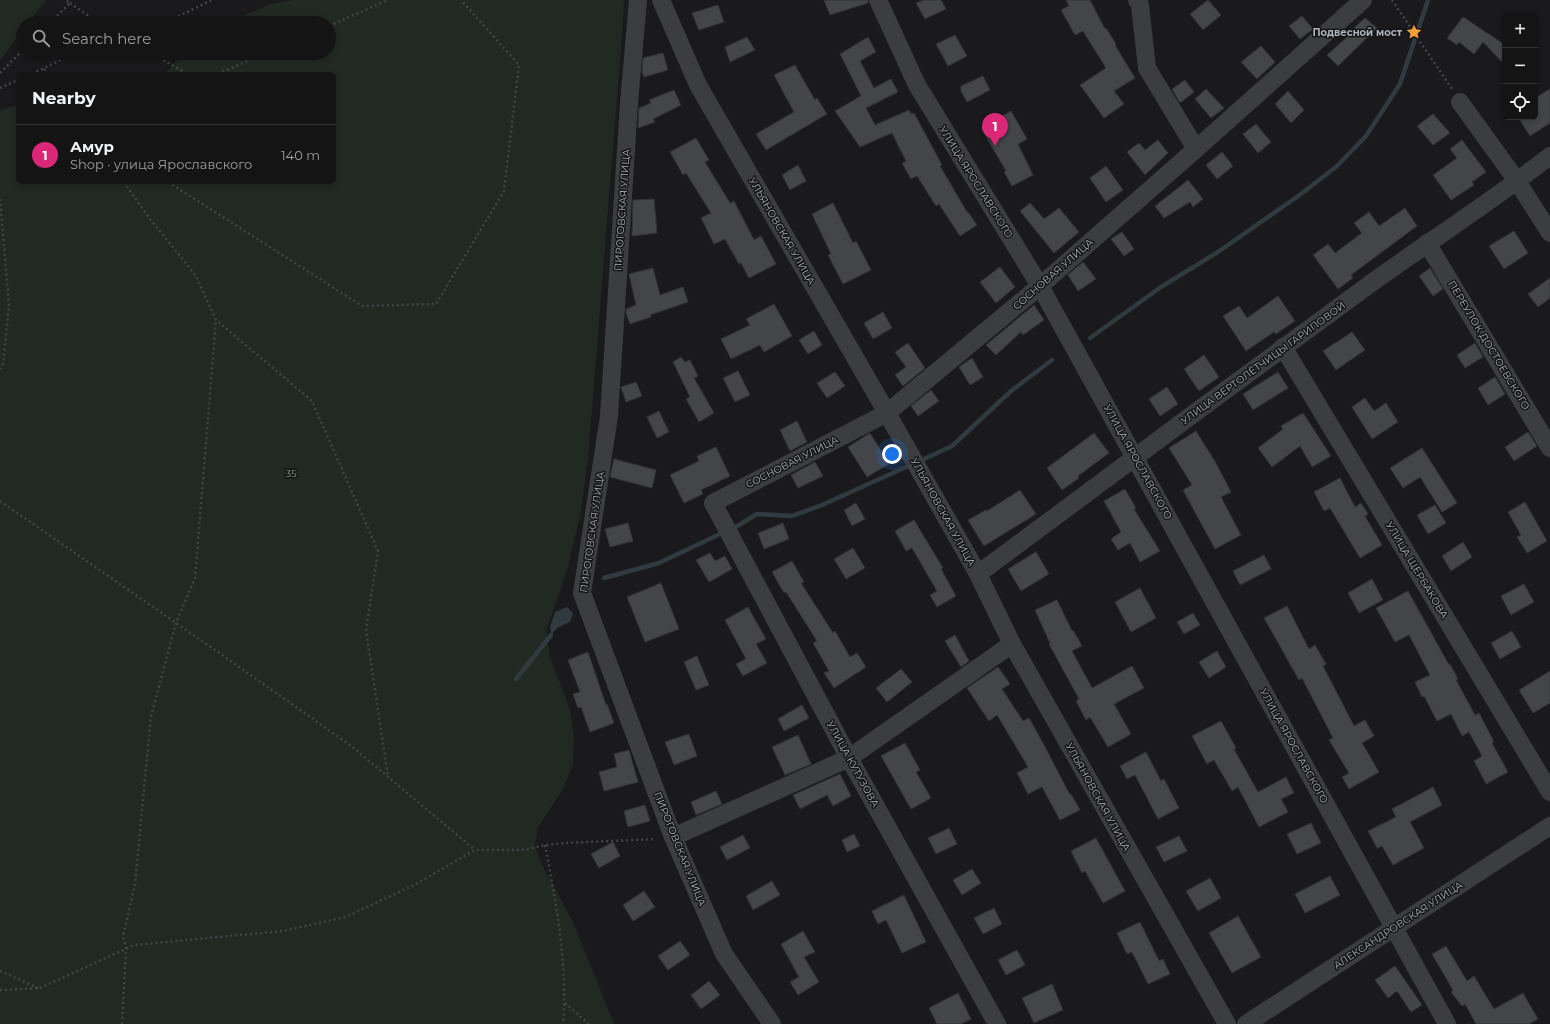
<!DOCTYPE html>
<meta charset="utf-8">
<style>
:root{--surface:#141415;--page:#1d1d1e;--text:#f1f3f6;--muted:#9d9ea0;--line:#333334;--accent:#db2777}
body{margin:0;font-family:Montserrat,sans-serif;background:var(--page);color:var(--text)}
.controls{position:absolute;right:12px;top:12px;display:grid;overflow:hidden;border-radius:6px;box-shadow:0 2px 6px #0003}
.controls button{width:36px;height:36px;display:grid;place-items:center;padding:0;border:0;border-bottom:1px solid var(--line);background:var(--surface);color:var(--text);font:20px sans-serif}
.you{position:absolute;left:892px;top:454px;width:14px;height:14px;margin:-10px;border:3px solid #fff;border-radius:50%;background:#1a73e8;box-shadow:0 0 0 6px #1a73e833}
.badge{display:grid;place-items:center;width:26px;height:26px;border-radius:50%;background:var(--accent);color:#fff;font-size:13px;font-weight:700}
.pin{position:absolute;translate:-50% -33px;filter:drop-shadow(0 1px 2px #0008)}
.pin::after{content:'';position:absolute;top:21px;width:14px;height:12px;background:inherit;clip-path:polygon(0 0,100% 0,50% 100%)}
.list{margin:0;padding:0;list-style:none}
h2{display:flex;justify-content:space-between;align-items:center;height:52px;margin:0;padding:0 16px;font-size:17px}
h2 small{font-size:13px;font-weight:400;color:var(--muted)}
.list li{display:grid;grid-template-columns:26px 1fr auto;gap:12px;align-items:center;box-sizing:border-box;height:60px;padding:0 16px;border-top:1px solid var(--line)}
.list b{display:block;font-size:15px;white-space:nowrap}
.list p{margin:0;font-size:13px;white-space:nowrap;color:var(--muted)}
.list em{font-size:13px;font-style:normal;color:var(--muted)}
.icon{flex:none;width:22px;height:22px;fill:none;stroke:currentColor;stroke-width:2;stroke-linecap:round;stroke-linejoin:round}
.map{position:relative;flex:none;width:1550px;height:1024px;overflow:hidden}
.search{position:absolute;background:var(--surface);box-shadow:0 2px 6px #0003;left:16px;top:16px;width:320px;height:44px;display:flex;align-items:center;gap:10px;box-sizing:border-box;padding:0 14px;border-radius:22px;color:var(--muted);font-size:15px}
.panel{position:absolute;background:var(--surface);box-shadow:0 2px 6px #0003;left:16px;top:72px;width:320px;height:112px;border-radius:6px}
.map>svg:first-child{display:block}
.green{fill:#212a22}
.water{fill:#2f3b41}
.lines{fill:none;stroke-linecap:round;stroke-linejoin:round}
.stream{stroke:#2f3b41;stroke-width:4.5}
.building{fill:#444549;stroke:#343438}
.path{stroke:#414448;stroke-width:2.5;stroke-dasharray:2 3;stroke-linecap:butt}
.minor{stroke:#3b3d41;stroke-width:18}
.labels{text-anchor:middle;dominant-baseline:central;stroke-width:3;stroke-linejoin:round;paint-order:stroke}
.poi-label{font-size:10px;font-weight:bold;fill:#acb3bc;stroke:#151517;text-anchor:end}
.street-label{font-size:10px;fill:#acb3bc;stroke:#151517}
.park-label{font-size:10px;fill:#86a684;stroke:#151517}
</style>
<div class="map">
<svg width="1550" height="1024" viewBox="0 0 1550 1024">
<rect width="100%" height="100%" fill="#1a1a1c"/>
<g class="green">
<polygon points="0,0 46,0 28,23 23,23 23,30 0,60"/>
<polygon points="293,0 624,0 623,22 588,458 581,511 567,570 546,631 550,657 570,709 574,738 573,764 563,789 538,827 535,845 541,863 572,920 614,1024 0,1024 0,111 18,104 18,182 334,182 334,74 164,74 185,53 329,53 329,23 227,23 271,4"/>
</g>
<polygon class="water" points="567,607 573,613 570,622 557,628 551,635 550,627 555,612"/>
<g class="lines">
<g class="stream">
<polyline points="1090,338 1161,287 1218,252 1301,194 1337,166 1366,136 1400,84 1428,0"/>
<polyline points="920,461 952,446 1011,391 1052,360"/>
<polyline points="734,528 757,514 792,516 822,505 906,467"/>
<polyline points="604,578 659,563 718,535"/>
<polyline points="516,679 551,635"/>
</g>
</g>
<g class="building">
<polygon points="824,0 868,0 868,3 830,15"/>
<polygon points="924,0 941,0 946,9 925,19 916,3"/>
<polygon points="1066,0 1090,0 1105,29 1106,28 1116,44 1115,45 1135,78 1114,91 1124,104 1104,118 1080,85 1106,68 1083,31 1075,35 1061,10 1069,6"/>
<polygon points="1208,0 1221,15 1203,30 1190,14"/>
<polygon points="718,5 724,22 699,30 692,13"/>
<polygon points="1302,16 1313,29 1300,39 1289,26"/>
<polygon points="1463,17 1505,45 1505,65 1483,42 1474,54 1459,42 1457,45 1447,38"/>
<polygon points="1365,18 1377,28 1338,66 1327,55 1356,29 1354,28"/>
<polygon points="955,35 967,56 948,66 936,44"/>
<polygon points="747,37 755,50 730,62 725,47"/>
<polygon points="868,37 876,52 860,61 874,88 891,79 898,92 866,108 875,125 909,110 911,114 914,113 942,165 940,166 967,212 968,212 977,225 960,236 939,204 936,206 917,176 911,179 902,163 906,161 892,133 860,147 835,111 861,96 840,54"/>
<polygon points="1261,46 1275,62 1257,79 1241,62"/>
<polygon points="663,53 668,70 644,77 642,71 643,58"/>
<polygon points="795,65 815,100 817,98 827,114 766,150 756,134 794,112 774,75"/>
<polygon points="983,76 990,90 967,102 961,91 961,86"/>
<polygon points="1185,80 1194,92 1180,103 1172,89"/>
<polygon points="1206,89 1224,108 1211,118 1195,99"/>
<polygon points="1550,89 1550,123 1530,136 1518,117 1535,117 1535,98"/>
<polygon points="674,90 681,105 653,119 655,122 638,128 639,108 651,103 649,100"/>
<polygon points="1288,91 1304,110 1291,123 1275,104"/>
<polygon points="1011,111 1027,139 1018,144 1033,175 1012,186 1004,172 1006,171 981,128"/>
<polygon points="1433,114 1450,133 1433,145 1417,126"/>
<polygon points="1256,124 1271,142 1258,153 1243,134"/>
<polygon points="696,138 709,160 705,162 730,203 734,201 754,240 761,236 776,264 749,278 741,263 739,264 725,239 714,244 701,218 711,213 686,173 683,175 670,152"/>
<polygon points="1158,140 1168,153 1145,175 1127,152 1139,143 1145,150"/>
<polygon points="1462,140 1486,172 1472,182 1474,185 1451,200 1433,175 1457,158 1450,149"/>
<polygon points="1222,152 1233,166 1217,179 1206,165"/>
<polygon points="798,165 806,181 790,190 782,175"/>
<polygon points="1106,166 1123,190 1106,202 1090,178"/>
<polygon points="1188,180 1203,199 1193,207 1190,202 1164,218 1155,206"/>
<polygon points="654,199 657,233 632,236 633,200"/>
<polygon points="833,203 853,243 856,241 871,270 843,284 828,255 831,254 812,214"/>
<polygon points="1030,203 1044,219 1059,208 1079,232 1054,253 1020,211"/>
<polygon points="1405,208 1417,226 1351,275 1353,278 1338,289 1313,255 1328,244 1335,253 1362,233 1354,223 1369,212 1379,226"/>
<polygon points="1514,231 1528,253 1504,269 1489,246"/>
<polygon points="1122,232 1134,249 1124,256 1111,239"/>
<polygon points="1083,262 1096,279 1078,291 1068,275"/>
<polygon points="1000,267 1015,287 996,303 980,282"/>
<polygon points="653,268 660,295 683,287 688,302 650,315 651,317 630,324 626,313 626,309 636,305 629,274"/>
<polygon points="1430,268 1443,289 1433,296 1419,276"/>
<polygon points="1550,278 1550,298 1538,307 1528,294"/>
<polygon points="1278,296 1295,321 1276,334 1274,332 1246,351 1223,316 1239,306 1247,318"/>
<polygon points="774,304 792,336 764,352 760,345 731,359 721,339 750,325 746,319"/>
<polygon points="1034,305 1044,320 1023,335 1021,332 996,355 986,345"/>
<polygon points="883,312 892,328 873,339 864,323"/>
<polygon points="814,331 822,345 808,354 799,340"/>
<polygon points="1352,332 1365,350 1336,370 1323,351"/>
<polygon points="908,343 925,368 903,386 895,375 906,367 895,352"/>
<polygon points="1475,343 1483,357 1465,368 1457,355"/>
<polygon points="1204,355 1219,377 1199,391 1184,369"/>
<polygon points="681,357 685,362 690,360 698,376 694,378 714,413 699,422 686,399 690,397 673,362"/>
<polygon points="972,358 983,377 970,385 959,367"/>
<polygon points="738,371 750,395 735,402 723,378"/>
<polygon points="835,372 845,386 827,398 817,383"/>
<polygon points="1278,372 1288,388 1253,410 1243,394"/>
<polygon points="1495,377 1505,394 1488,405 1478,388"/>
<polygon points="636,382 642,396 626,402 621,387"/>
<polygon points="1167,387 1178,404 1160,416 1149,399"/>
<polygon points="931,390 939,401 918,416 911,406"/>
<polygon points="1365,398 1374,411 1386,403 1398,422 1372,439 1352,407"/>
<polygon points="659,411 669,432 657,438 647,417"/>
<polygon points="1303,413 1331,456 1312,467 1300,446 1272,467 1258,448 1283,429 1281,426"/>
<polygon points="797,421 807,442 790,451 780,430"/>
<polygon points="1196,431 1216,463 1231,492 1221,497 1241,535 1215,549 1183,490 1192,485 1169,448"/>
<polygon points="1528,432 1537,446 1514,461 1505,447"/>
<polygon points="870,433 889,464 867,477 848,447"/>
<polygon points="1094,433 1109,453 1078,476 1079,478 1062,490 1047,468"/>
<polygon points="716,447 730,476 701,490 703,494 684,503 670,475 699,461 697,456"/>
<polygon points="1422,448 1457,503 1442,512 1420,477 1403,488 1390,468"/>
<polygon points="614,459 656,470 652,488 610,477"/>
<polygon points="815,462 823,476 798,488 791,475"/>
<polygon points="1340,478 1355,507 1361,503 1368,514 1365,516 1382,545 1360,558 1330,508 1324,511 1314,492"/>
<polygon points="1125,489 1136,508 1134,509 1160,551 1140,562 1130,543 1118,550 1111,539 1121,532 1104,501"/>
<polygon points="1020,490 1036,514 984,546 968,520 986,510 987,511"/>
<polygon points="1525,502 1547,541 1527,553 1517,537 1521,535 1508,512"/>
<polygon points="856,503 865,519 852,526 844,510"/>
<polygon points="1435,505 1446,523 1428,534 1417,515"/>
<polygon points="914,520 943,568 941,569 956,596 937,607 930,595 937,591 912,548 906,551 895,531"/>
<polygon points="628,523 633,541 610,547 605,529"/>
<polygon points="783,523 789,539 764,549 758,533"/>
<polygon points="1463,542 1472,557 1451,571 1442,556"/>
<polygon points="853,548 865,568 846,579 834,559"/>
<polygon points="1036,552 1049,574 1021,591 1008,569"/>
<polygon points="710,553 715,561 725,556 732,569 709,582 696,560"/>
<polygon points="1264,555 1271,569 1240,585 1233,571"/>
<polygon points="792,561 804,582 801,583 833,633 835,631 850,657 857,653 866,667 834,688 824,673 829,671 813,643 817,641 786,592 784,593 772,572"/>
<polygon points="1372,579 1383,600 1359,613 1348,593"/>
<polygon points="661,583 679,629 645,642 627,597"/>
<polygon points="1524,584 1534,602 1511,615 1501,596"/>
<polygon points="1140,588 1156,618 1131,632 1115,602"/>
<polygon points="1408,591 1449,665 1450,664 1458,679 1456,680 1475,715 1479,713 1494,742 1492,743 1508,772 1486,784 1474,761 1482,756 1469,732 1462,736 1451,714 1437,721 1424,696 1422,697 1415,682 1430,675 1409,635 1395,642 1376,608"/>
<polygon points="1057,600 1072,631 1073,630 1082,646 1072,651 1092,688 1132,666 1144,688 1114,704 1131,734 1108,747 1090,717 1086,720 1076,701 1079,699 1049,644 1050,643 1035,610"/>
<polygon points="1287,606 1309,649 1315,645 1326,664 1323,666 1354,726 1365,720 1374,736 1362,743 1379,772 1349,789 1342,777 1349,773 1329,740 1333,738 1302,678 1299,680 1264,618"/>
<polygon points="748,607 766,639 756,644 767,663 743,676 736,664 746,659 725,620"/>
<polygon points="1193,613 1200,625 1184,634 1177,622"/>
<polygon points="1512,631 1521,647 1500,659 1491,643"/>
<polygon points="955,635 969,661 961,667 945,641"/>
<polygon points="1217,651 1226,667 1209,678 1199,662"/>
<polygon points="588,652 606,705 607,704 614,723 590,732 581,707 578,708 573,694 580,692 568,660"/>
<polygon points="697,656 709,685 696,690 684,662"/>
<polygon points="998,667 1010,684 1002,689 1023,721 1029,718 1043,743 1070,795 1071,794 1080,810 1060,820 1042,787 1028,794 1017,773 1028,767 997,715 989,721 967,688"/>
<polygon points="901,669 912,682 887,702 876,688"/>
<polygon points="1550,671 1550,703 1533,713 1519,690"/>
<polygon points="802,705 809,718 784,731 778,719"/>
<polygon points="1221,721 1236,748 1234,749 1258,792 1286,777 1294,793 1281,799 1288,812 1259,827 1238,787 1232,791 1214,760 1207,764 1192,736"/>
<polygon points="689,734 697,756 674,765 665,742"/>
<polygon points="798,735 811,764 785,775 772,747"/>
<polygon points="905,743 920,770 916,772 931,798 911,809 881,756"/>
<polygon points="629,750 638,782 604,791 599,772 617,767 614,754"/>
<polygon points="1146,752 1161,781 1164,779 1179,808 1158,819 1135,775 1127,779 1120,766"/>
<polygon points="840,774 851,796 833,806 827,795 800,809 793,795"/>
<polygon points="1433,787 1442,805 1410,822 1424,848 1393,865 1382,846 1377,848 1368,831 1396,817 1392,809"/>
<polygon points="716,791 722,804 696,815 691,802"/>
<polygon points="645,805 650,821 628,827 624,811"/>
<polygon points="1311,823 1321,843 1297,854 1287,834"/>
<polygon points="949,828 957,844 936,854 928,838"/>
<polygon points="854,834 860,846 847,852 842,840"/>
<polygon points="743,835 750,848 727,860 720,847"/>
<polygon points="1179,836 1187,851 1164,862 1156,847"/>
<polygon points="1096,838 1125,891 1103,903 1085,871 1082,873 1071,851"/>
<polygon points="613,842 620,856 599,868 591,854"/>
<polygon points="972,869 981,883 962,895 953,880"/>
<polygon points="1330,876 1340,895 1305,913 1295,894"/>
<polygon points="1210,878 1221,898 1198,911 1186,891"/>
<polygon points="772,881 780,895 753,910 746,896"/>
<polygon points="644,891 655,907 633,921 623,905"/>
<polygon points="904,895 926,942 902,953 886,920 878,924 872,911"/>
<polygon points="994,908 1002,924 983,934 974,918"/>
<polygon points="1238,916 1261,957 1232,973 1209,933"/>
<polygon points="1140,922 1159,961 1163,959 1170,974 1148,984 1132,952 1127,954 1117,933"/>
<polygon points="803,931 815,952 804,957 819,982 798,995 790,982 799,977 781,944"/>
<polygon points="680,941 690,955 668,970 658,956"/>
<polygon points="1446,946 1467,981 1474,976 1494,1009 1523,993 1538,1019 1529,1024 1476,1024 1465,1004 1462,1006 1451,992 1453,990 1432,954"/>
<polygon points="1017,950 1025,965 1006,975 998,960"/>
<polygon points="1395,966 1422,1005 1411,1012 1397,991 1388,998 1375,980"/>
<polygon points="709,981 720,995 701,1009 691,995"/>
<polygon points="1052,984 1063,1010 1034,1023 1022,998"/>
<polygon points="958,993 971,1019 961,1024 937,1024 929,1008"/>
</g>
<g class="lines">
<g class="path">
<polyline points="1392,0 1452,89"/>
<polyline points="70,3 99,23"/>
<polyline points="50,23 70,3 65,0"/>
<polyline points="154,23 179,16 212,0"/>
<polyline points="329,26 388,0"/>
<polyline points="150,53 188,74"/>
<polyline points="44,69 48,74"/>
<polyline points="0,73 23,50"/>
<polyline points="32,74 75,53"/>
<polyline points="218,74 266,53"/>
<polyline points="0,88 18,80"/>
<polyline points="124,182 147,215 196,276 216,320 312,401 378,551 366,630 388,777"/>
<polyline points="168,182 362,306 436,304 504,191 519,65 461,0"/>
<polyline points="0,199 9,305 3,364 0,369"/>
<polyline points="0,501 215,650 350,745 475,850"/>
<path d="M545,845C556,903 568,964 563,1024"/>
<polyline points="0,971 38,988"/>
<polyline points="0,990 40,988 134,945 283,931 346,917 416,884 475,850 524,850 545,845 565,843 656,839"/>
<polyline points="565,1003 589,1024"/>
<polyline points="122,1024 126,948 123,936 135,884 151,716 176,623 195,578 216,320"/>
</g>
<g class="minor">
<polyline points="638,0 629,103 609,416 582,593 673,837 724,954 772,1024"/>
<polyline points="661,0 698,85 887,413 978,574 1012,644 1227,1024"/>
<polyline points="878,0 917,85 1040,286 1447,1024"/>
<polyline points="1137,0 1140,5 1147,68 1196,149"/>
<polyline points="1460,102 1517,181 1550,233"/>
<polyline points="1427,243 1550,448"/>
<polyline points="1283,347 1550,792"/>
<path d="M978,574C1108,477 1239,380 1370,284C1430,241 1492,201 1550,156"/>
<polyline points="673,837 849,758 1012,644"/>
<polyline points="997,1024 849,758 713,503 887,413 1040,286 1196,149 1363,0"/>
<polyline points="1246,1024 1550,826"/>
</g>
</g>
<defs>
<symbol id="sight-bare" viewBox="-9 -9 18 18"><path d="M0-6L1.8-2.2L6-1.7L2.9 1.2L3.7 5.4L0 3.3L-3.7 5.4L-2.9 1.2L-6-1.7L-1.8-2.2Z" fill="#f39d3b" stroke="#151517" stroke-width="2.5" paint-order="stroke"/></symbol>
</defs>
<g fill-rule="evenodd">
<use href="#sight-bare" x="1403" y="21" width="22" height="22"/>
</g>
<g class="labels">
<g class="poi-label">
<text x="1402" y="32">Подвесной мост</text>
</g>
<g class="street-label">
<text transform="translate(976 182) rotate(58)">УЛИЦА ЯРОСЛАВСКОГО</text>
<text transform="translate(622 210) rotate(-86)">ПИРОГОВСКАЯ УЛИЦА</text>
<text transform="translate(782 231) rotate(60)">УЛЬЯНОВСКАЯ УЛИЦА</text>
<text transform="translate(1053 274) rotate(-41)">СОСНОВАЯ УЛИЦА</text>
<text transform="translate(1489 345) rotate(59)">ПЕРЕУЛОК ДОСТОЕВСКОГО</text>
<text transform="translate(1263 363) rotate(-36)">УЛИЦА ВЕРТОЛЁТЧИЦЫ ГАРИПОВОЙ</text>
<text transform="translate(792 462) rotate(-27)">СОСНОВАЯ УЛИЦА</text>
<text transform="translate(1138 462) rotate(61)">УЛИЦА ЯРОСЛАВСКОГО</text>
<text transform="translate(943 512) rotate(61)">УЛЬЯНОВСКАЯ УЛИЦА</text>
<text transform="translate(592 532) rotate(-82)">ПИРОГОВСКАЯ УЛИЦА</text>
<text transform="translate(1417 570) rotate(59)">УЛИЦА ЩЕРБАКОВА</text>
<text transform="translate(1294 746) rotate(61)">УЛИЦА ЯРОСЛАВСКОГО</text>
<text transform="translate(853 764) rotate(61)">УЛИЦА КУТУЗОВА</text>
<text transform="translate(1098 797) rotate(61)">УЛЬЯНОВСКАЯ УЛИЦА</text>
<text transform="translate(680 849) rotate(68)">ПИРОГОВСКАЯ УЛИЦА</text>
<text transform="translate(1398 925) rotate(-33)">АЛЕКСАНДРОВСКАЯ УЛИЦА</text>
</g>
<g class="park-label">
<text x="291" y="473">35</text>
</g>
</g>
</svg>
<div class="controls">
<button>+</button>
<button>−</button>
<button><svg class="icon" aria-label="locate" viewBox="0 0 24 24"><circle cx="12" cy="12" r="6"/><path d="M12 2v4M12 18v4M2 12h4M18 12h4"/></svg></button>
</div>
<div class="you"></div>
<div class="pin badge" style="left:995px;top:146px">1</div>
<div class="search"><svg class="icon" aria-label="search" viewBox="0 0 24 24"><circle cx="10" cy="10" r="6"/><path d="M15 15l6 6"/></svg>Search here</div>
<section class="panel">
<h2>Nearby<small></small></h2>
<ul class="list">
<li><span class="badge">1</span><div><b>Амур</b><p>Shop · улица Ярославского</p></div><em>140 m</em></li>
</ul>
</section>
</div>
